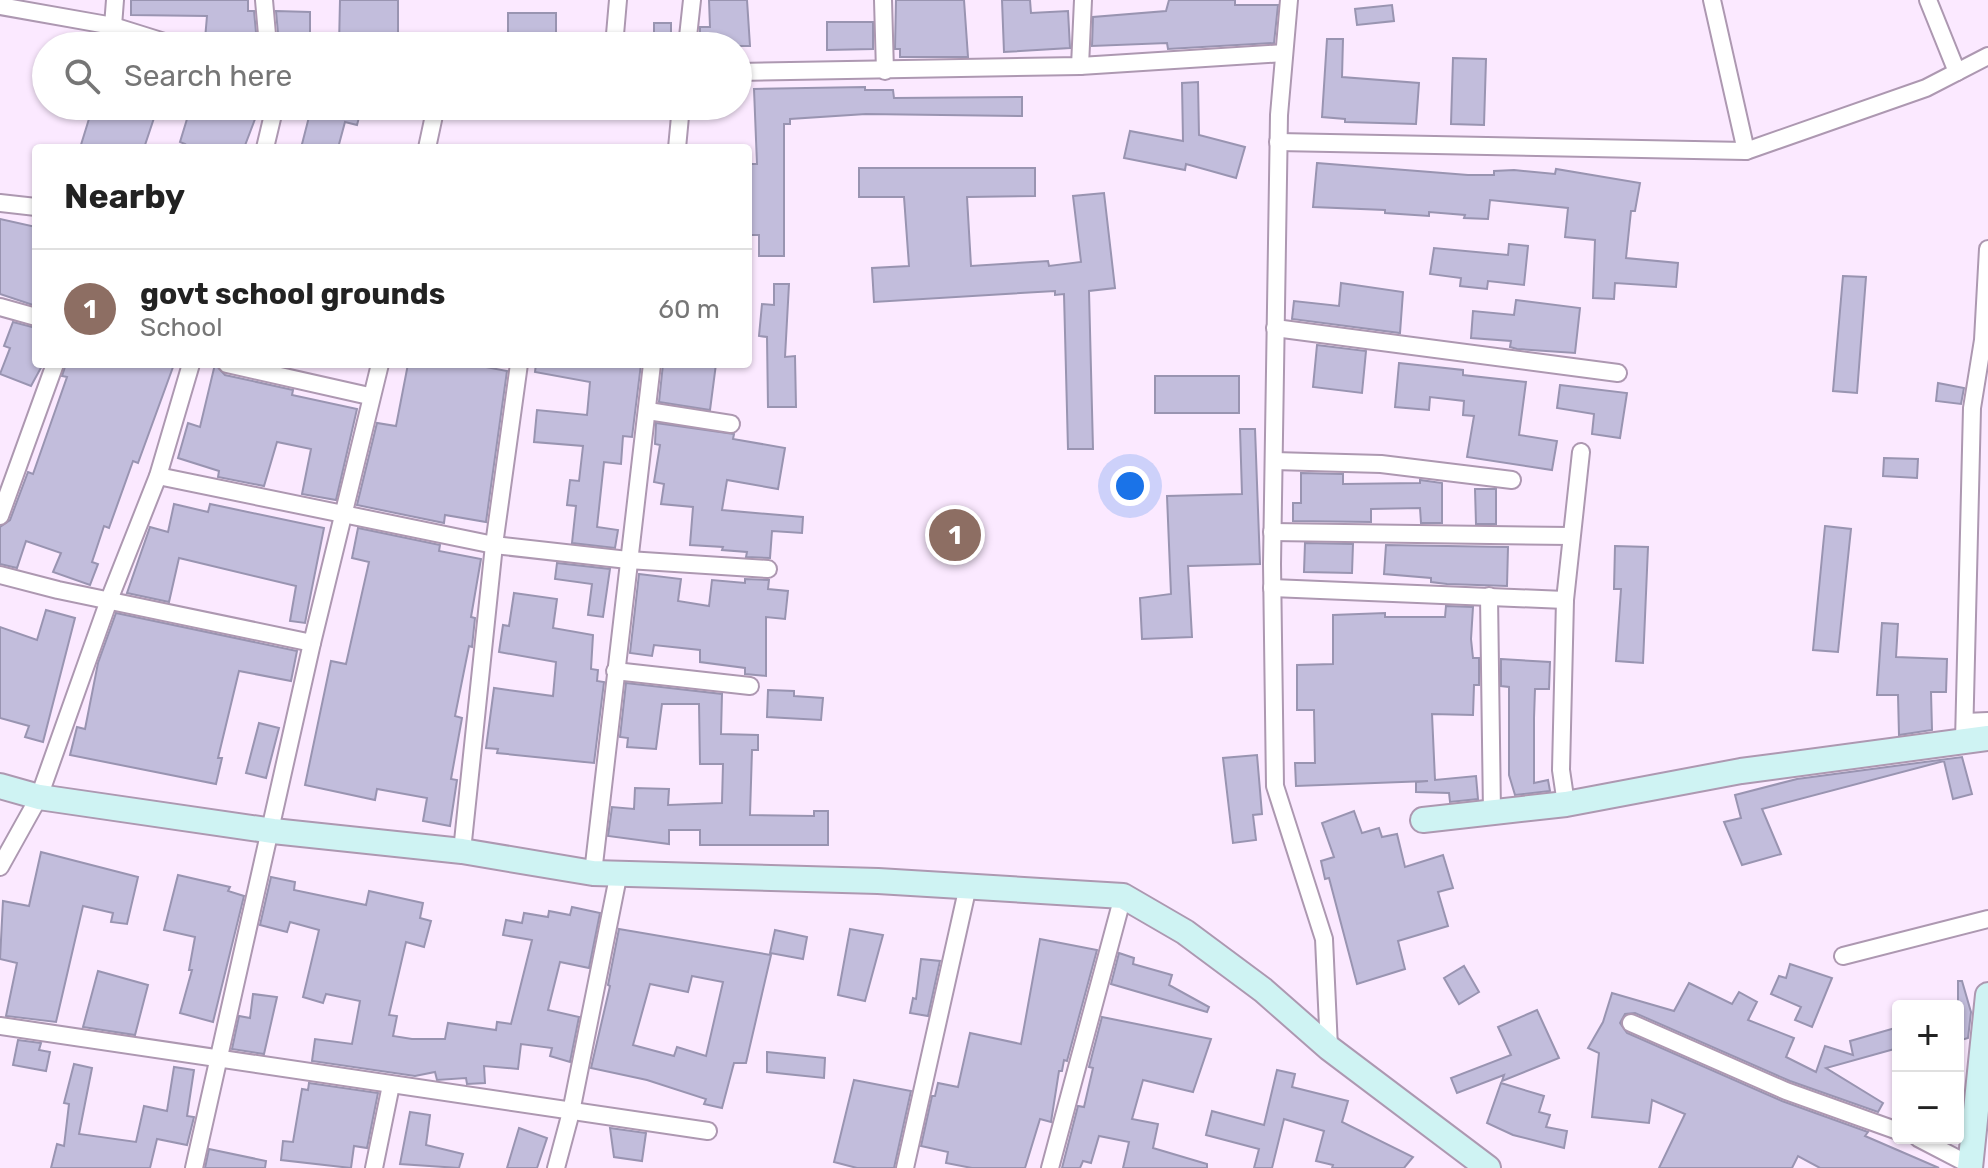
<!DOCTYPE html>
<meta charset="utf-8">
<style>
:root{--surface:#fff;--page:#f2f2f2;--text:#222;--muted:#767676;--line:#e0e0e0;--accent:#9f054a}
body{margin:0;font-family:Rubik,sans-serif;background:var(--page);color:var(--text)}
.controls{position:absolute;right:24px;bottom:24px;display:grid;overflow:hidden;border-radius:8px;box-shadow:0 2px 6px #0004}
.controls button{width:72px;height:72px;display:grid;place-items:center;padding:0;border:0;border-bottom:2px solid var(--line);background:var(--surface);color:var(--text);font:40px sans-serif}
.you{position:absolute;left:1130px;top:486px;width:28px;height:28px;margin:-20px;border:6px solid #fff;border-radius:50%;background:#1a73e8;box-shadow:0 0 0 12px #1a73e833}
.badge{display:grid;place-items:center;width:52px;height:52px;border-radius:50%;background:var(--accent);color:#fff;font-size:26px;font-weight:700}
.pin{position:absolute;translate:-50% -50%;border:4px solid #fff;box-shadow:0 2px 8px #0006}
.list{margin:0;padding:0;list-style:none}
h2{display:flex;justify-content:space-between;align-items:center;height:104px;margin:0;padding:0 32px;font-size:34px}
h2 small{font-size:26px;font-weight:400;color:var(--muted)}
.list li{display:grid;grid-template-columns:52px 1fr auto;gap:24px;align-items:center;box-sizing:border-box;height:120px;padding:0 32px;border-top:2px solid var(--line)}
.list b{display:block;font-size:30px;white-space:nowrap}
.list p{margin:0;font-size:26px;white-space:nowrap;color:var(--muted)}
.list em{font-size:26px;font-style:normal;color:var(--muted)}
.icon{flex:none;width:44px;height:44px;fill:none;stroke:currentColor;stroke-width:2;stroke-linecap:round;stroke-linejoin:round}
.map{position:relative;flex:none;width:1988px;height:1168px;overflow:hidden}
.search{position:absolute;background:var(--surface);box-shadow:0 2px 6px #0004;left:32px;top:32px;width:720px;height:88px;display:flex;align-items:center;gap:20px;box-sizing:border-box;padding:0 28px;border-radius:44px;color:var(--muted);font-size:30px}
.panel{position:absolute;background:var(--surface);box-shadow:0 2px 6px #0004;left:32px;top:144px;width:720px;height:224px;border-radius:8px}
.map>svg:first-child{display:block}
.building{fill:#c2bddc;stroke:#9994b1;stroke-width:2;fill-rule:evenodd}
.lines{fill:none;stroke-linecap:round;stroke-linejoin:round}
.street-casing{stroke:#ad98b1;stroke-width:20}
.secondary-casing{stroke:#ad98b1;stroke-width:28}
.street{stroke:#fff;stroke-width:16}
.secondary{stroke:#cff3f3;stroke-width:24}
</style>
<div class="map">
<svg width="1988" height="1168" viewBox="0 0 1988 1168">
<rect width="100%" height="100%" fill="#fbe9ff"/>
<g class="building">
<polygon points="131,0 248,0 248,11 254,11 257,43 205,39 207,16 131,15"/>
<polygon points="340,0 398,0 398,46 339,46"/>
<polygon points="709,0 747,0 750,46 700,46 700,27 710,27"/>
<polygon points="896,0 964,0 968,57 900,57 900,49 895,49"/>
<polygon points="1002,0 1030,0 1031,13 1068,11 1070,48 1004,52"/>
<polygon points="1169,0 1235,0 1235,5 1278,5 1274,43 1168,49 1167,43 1092,46 1093,17 1166,11"/>
<polygon points="1392,5 1394,21 1357,25 1355,9"/>
<polygon points="276,11 310,12 310,44 279,44"/>
<rect x="508" y="13" width="48" height="33"/>
<polygon points="827,22 873,22 873,49 827,50"/>
<rect x="654" y="23" width="17" height="23"/>
<polygon points="1327,39 1343,39 1342,77 1419,83 1416,124 1345,122 1345,119 1322,117"/>
<polygon points="1453,58 1486,59 1484,125 1451,124"/>
<polygon points="1198,82 1199,135 1245,147 1236,178 1186,164 1185,170 1124,158 1130,131 1183,141 1182,83"/>
<polygon points="865,87 865,90 893,90 894,98 1022,97 1022,116 866,114 790,119 790,124 784,124 784,256 759,256 759,235 748,235 751,164 757,164 754,89"/>
<polygon points="93,106 158,106 144,148 80,148"/>
<polygon points="191,106 260,106 244,148 183,148 185,144 180,142"/>
<polygon points="306,106 362,106 357,125 345,122 338,148 301,148 310,113 305,111"/>
<polygon points="1317,163 1468,175 1494,175 1494,171 1514,170 1555,174 1556,169 1640,183 1635,211 1631,211 1626,258 1678,263 1676,287 1615,283 1614,299 1593,298 1595,240 1565,237 1568,208 1490,200 1488,219 1464,218 1465,215 1429,212 1429,216 1385,213 1385,210 1313,207"/>
<polygon points="859,168 1035,168 1035,196 967,197 971,266 1048,261 1049,266 1081,262 1073,196 1104,193 1115,288 1089,291 1093,449 1068,449 1064,294 1055,295 1055,291 874,302 872,268 909,266 904,197 859,197"/>
<polygon points="0,219 36,227 36,306 0,294"/>
<polygon points="1509,244 1528,246 1524,285 1488,281 1487,289 1460,286 1461,278 1430,274 1434,248 1508,255"/>
<polygon points="1843,276 1866,277 1857,393 1833,391"/>
<polygon points="1341,283 1403,292 1400,333 1292,319 1294,301 1339,306"/>
<polygon points="774,284 789,284 785,357 795,356 796,407 768,407 767,337 759,336 762,304 774,305"/>
<polygon points="1516,300 1580,308 1575,353 1517,349 1510,347 1511,341 1471,338 1473,311 1514,315"/>
<polygon points="13,322 36,328 36,364 43,364 31,386 0,374 10,348 4,346"/>
<polygon points="1317,345 1366,351 1362,393 1313,387"/>
<polygon points="1399,363 1463,370 1463,375 1526,382 1519,435 1557,441 1552,470 1467,457 1474,416 1463,415 1464,401 1430,397 1429,410 1395,407"/>
<polygon points="66,364 173,367 138,463 133,461 109,528 104,526 92,562 98,564 90,585 53,572 61,553 26,541 17,568 0,564 0,527 10,520 28,472 33,474 67,377 62,376"/>
<polygon points="215,364 225,375 293,390 292,395 357,409 336,500 302,494 311,449 277,442 264,486 218,477 219,471 178,458 188,423 200,427"/>
<polygon points="408,364 470,364 507,371 486,522 445,515 444,523 357,505 377,423 396,426"/>
<polygon points="536,364 641,364 632,437 623,436 621,464 604,462 597,527 618,530 615,548 572,543 576,506 567,505 570,480 579,481 583,446 534,442 537,410 587,415 590,382 535,372"/>
<polygon points="663,364 716,364 710,410 659,402"/>
<rect x="1155" y="376" width="84" height="37"/>
<polygon points="1938,383 1964,388 1961,404 1936,401"/>
<polygon points="1560,385 1627,393 1620,438 1592,434 1594,414 1557,408"/>
<polygon points="656,423 734,434 733,439 785,448 778,489 727,480 722,510 803,517 802,533 772,531 770,558 746,557 747,552 722,550 723,547 690,545 693,507 661,504 664,484 654,482 660,445 655,444"/>
<polygon points="1240,429 1255,429 1260,564 1188,566 1192,637 1142,639 1140,598 1171,594 1167,496 1242,494"/>
<polygon points="1884,458 1918,459 1917,478 1883,476"/>
<polygon points="1301,473 1343,474 1343,484 1420,483 1420,480 1442,483 1442,523 1421,523 1420,508 1371,509 1371,522 1293,521 1293,503 1301,503"/>
<polygon points="1475,489 1496,489 1496,524 1476,524"/>
<polygon points="174,504 208,512 210,504 324,528 305,623 290,621 296,586 179,558 169,602 127,593 150,527 168,532"/>
<polygon points="1825,526 1851,529 1838,652 1813,650"/>
<polygon points="358,528 440,545 439,551 481,559 471,617 475,618 472,647 469,646 455,716 462,718 451,779 457,780 450,826 423,821 427,798 377,789 375,800 305,785 331,661 346,664 369,562 352,558"/>
<polygon points="1305,543 1353,544 1352,573 1304,572"/>
<polygon points="1386,545 1508,547 1507,586 1447,584 1431,582 1431,578 1384,574"/>
<polygon points="1615,546 1648,547 1643,663 1616,661 1621,589 1614,589"/>
<polygon points="557,563 610,569 603,617 588,615 592,584 555,579"/>
<polygon points="639,574 681,579 678,601 709,606 712,580 745,583 745,579 769,580 768,589 788,591 785,619 766,617 766,676 745,674 745,668 700,662 700,650 654,645 652,656 630,653"/>
<polygon points="514,593 557,599 553,628 593,635 591,669 598,670 597,681 604,682 594,763 497,753 498,749 486,748 494,688 553,696 556,662 499,652 503,625 509,626"/>
<polygon points="1446,606 1473,607 1471,639 1473,658 1479,658 1479,685 1474,685 1473,715 1432,714 1435,780 1476,776 1478,799 1450,802 1449,793 1416,792 1416,782 1428,781 1296,786 1295,763 1315,763 1314,710 1297,710 1297,665 1333,664 1333,615 1385,613 1385,617 1445,617"/>
<polygon points="46,610 75,618 43,742 25,737 29,726 0,718 0,627 37,640"/>
<polygon points="116,613 297,651 291,681 239,671 218,758 222,758 216,784 70,755 77,727 85,729 98,663"/>
<polygon points="1882,623 1898,624 1896,657 1947,659 1946,692 1931,692 1932,730 1899,735 1898,695 1877,695"/>
<polygon points="1501,659 1550,662 1549,689 1535,689 1534,718 1534,783 1548,780 1550,791 1515,795 1509,775 1509,687 1501,686"/>
<polygon points="626,683 722,694 721,734 758,735 758,750 752,750 750,815 814,816 814,811 828,811 828,845 700,845 700,830 669,830 669,844 608,836 612,807 634,809 635,788 669,789 668,805 722,803 723,764 700,764 699,704 662,704 656,749 627,747 628,738 620,737"/>
<polygon points="768,690 794,691 794,696 823,698 821,720 767,717"/>
<polygon points="259,723 279,728 266,778 246,773"/>
<polygon points="1257,755 1262,814 1253,815 1256,840 1233,843 1223,758"/>
<polygon points="1962,757 1972,794 1953,799 1944,761 1762,809 1781,854 1742,865 1724,822 1741,818 1735,795 1797,779"/>
<polygon points="1354,811 1362,833 1379,828 1382,837 1397,834 1405,867 1443,855 1453,888 1438,892 1448,926 1398,941 1405,969 1357,984 1329,878 1325,879 1321,861 1334,857 1322,823"/>
<polygon points="41,852 138,877 127,924 111,922 113,913 83,906 56,1022 6,1016 17,963 0,959 3,901 29,906"/>
<polygon points="178,875 230,887 228,891 244,896 213,1022 180,1013 192,970 189,970 195,937 164,930"/>
<polygon points="271,877 295,882 294,890 366,905 369,891 423,903 420,918 431,921 424,947 406,942 389,1015 397,1016 393,1036 412,1039 445,1039 448,1023 496,1030 497,1022 511,1024 532,940 503,935 506,920 522,923 524,913 548,917 549,911 570,915 572,907 600,913 589,968 560,962 548,1010 579,1017 570,1062 550,1056 552,1048 521,1044 518,1069 484,1066 485,1083 467,1084 466,1078 437,1080 435,1072 415,1076 312,1061 315,1039 352,1044 360,1001 326,994 323,1003 303,997 319,930 290,922 287,932 260,925"/>
<path d="M619,929L771,955L746,1063H734L722,1108L704,1104L706,1099L647,1080L591,1068L610,986L608,985ZM692,976L723,982L706,1056L677,1047L674,1056L633,1045L650,984L688,992Z"/>
<polygon points="850,929 883,935 865,1001 838,995"/>
<polygon points="775,930 807,937 803,959 770,953"/>
<polygon points="1040,939 1097,950 1067,1061 1064,1060 1062,1071 1059,1071 1051,1122 1040,1119 1025,1168 972,1168 946,1163 948,1152 921,1146 932,1096 935,1096 938,1083 958,1087 970,1033 1021,1044"/>
<polygon points="1119,953 1134,958 1133,964 1172,975 1169,985 1209,1007 1207,1012 1111,984"/>
<polygon points="921,959 940,961 928,1016 910,1013 913,998 916,999"/>
<polygon points="1790,964 1832,978 1812,1027 1795,1020 1801,1007 1771,994 1779,976 1786,978"/>
<polygon points="1464,966 1479,992 1459,1004 1444,978"/>
<polygon points="98,971 148,985 135,1035 83,1027"/>
<polygon points="1958,981 1962,981 1971,1012 1968,1038 1958,1041"/>
<polygon points="1689,983 1732,1004 1739,992 1757,1002 1748,1020 1794,1038 1786,1057 1816,1072 1825,1046 1853,1055 1850,1041 1895,1028 1898,1048 1826,1068 1883,1103 1878,1112 1790,1081 1635,1013 1625,1014 1620,1023 1627,1033 1782,1101 1868,1132 1865,1136 1939,1168 1820,1168 1798,1156 1792,1168 1659,1168 1685,1114 1652,1100 1649,1123 1592,1117 1599,1053 1588,1048 1603,1022 1612,993 1674,1011"/>
<polygon points="253,994 277,997 264,1054 232,1049 239,1016 250,1018"/>
<polygon points="1537,1010 1559,1058 1502,1081 1504,1075 1457,1093 1451,1078 1511,1055 1498,1027"/>
<polygon points="1102,1017 1211,1039 1193,1092 1143,1080 1132,1119 1158,1124 1153,1148 1207,1164 1207,1168 1123,1168 1129,1142 1099,1136 1091,1163 1083,1161 1080,1168 1062,1168 1078,1106 1084,1107 1093,1068 1089,1067"/>
<polygon points="18,1040 41,1043 39,1050 50,1052 46,1071 13,1065"/>
<polygon points="767,1052 825,1058 824,1078 767,1072"/>
<polygon points="74,1064 92,1068 79,1134 136,1142 144,1106 167,1111 174,1067 194,1070 187,1116 194,1117 187,1145 157,1139 150,1168 51,1168 57,1144 64,1146 69,1104 64,1103"/>
<polygon points="1277,1070 1295,1074 1292,1087 1348,1101 1342,1122 1413,1157 1404,1168 1332,1168 1333,1165 1316,1161 1324,1131 1284,1119 1272,1168 1254,1168 1259,1149 1206,1135 1212,1111 1264,1125"/>
<polygon points="854,1080 911,1091 894,1168 857,1168 834,1162"/>
<polygon points="309,1083 378,1093 367,1148 354,1146 351,1168 281,1160 283,1141 293,1142 302,1089 308,1090"/>
<polygon points="1501,1083 1544,1096 1539,1112 1550,1115 1546,1127 1567,1131 1564,1148 1513,1135 1487,1123"/>
<polygon points="410,1112 430,1115 426,1145 463,1154 459,1168 400,1164"/>
<polygon points="519,1128 547,1138 537,1168 507,1168"/>
<polygon points="610,1128 646,1133 642,1161 614,1157"/>
<polygon points="209,1149 266,1161 265,1168 205,1168"/>
</g>
<g class="lines">
<defs>
<g id="street">
<polyline points="264,0 268,46"/>
<polyline points="883,0 885,71"/>
<polyline points="1289,0 1279,115 1272,564 1275,786 1324,939 1329,1048"/>
<polyline points="1712,0 1746,151"/>
<polyline points="1928,0 1957,72"/>
<polyline points="0,6 113,26 177,46"/>
<polyline points="113,26 115,0"/>
<polyline points="614,46 618,0"/>
<polyline points="687,46 692,0"/>
<polyline points="1080,66 1083,0"/>
<polyline points="738,72 1080,66 1284,53"/>
<polyline points="1278,142 1746,151 1926,88 1988,56"/>
<polyline points="265,148 275,106"/>
<polyline points="427,148 436,106"/>
<polyline points="677,148 681,106"/>
<polyline points="0,203 36,207"/>
<polyline points="0,307 36,317"/>
<polyline points="1275,328 1618,373"/>
<polyline points="227,364 369,396"/>
<polyline points="648,411 731,424"/>
<polyline points="1274,461 1381,464 1512,480"/>
<polyline points="158,476 494,545 628,560 768,569"/>
<polyline points="0,516 55,364"/>
<polyline points="1272,532 1570,536"/>
<polyline points="0,575 58,590 312,643"/>
<polyline points="1272,588 1565,600"/>
<polyline points="1489,596 1492,813"/>
<polyline points="615,671 750,686"/>
<polyline points="1965,722 1988,721"/>
<polyline points="1964,741 1972,408 1983,340 1988,249"/>
<polyline points="1566,804 1561,770 1565,600 1581,452"/>
<polyline points="462,851 494,545 519,364"/>
<polyline points="0,867 39,797 109,600 158,476 191,364"/>
<polyline points="593,873 652,364"/>
<polyline points="1843,956 1988,919"/>
<polyline points="1631,1023 1786,1091 1898,1131"/>
<polyline points="0,1026 708,1131"/>
<polyline points="1918,1138 1970,1165"/>
<polyline points="194,1168 312,643 380,364"/>
<polyline points="374,1168 391,1085"/>
<polyline points="556,1168 571,1112 619,872"/>
<polyline points="905,1168 968,886"/>
<polyline points="1050,1168 1123,896"/>
</g>
<g id="secondary">
<polyline points="0,786 39,797 273,831 462,851 593,873 878,881 1123,896 1185,932 1263,990 1329,1048 1488,1168"/>
<polyline points="1423,820 1566,804 1741,771 1988,738"/>
<polyline points="1970,1168 1988,995"/>
</g>
</defs>
<use href="#street" class="street-casing"/>
<use href="#secondary" class="secondary-casing"/>
<use href="#street" class="street"/>
<use href="#secondary" class="secondary"/>
</g>
</svg>
<div class="controls">
<button>+</button>
<button>−</button>
</div>
<div class="you"></div>
<div class="pin badge" style="left:955px;top:535px;background:#8d6e63">1</div>
<div class="search"><svg class="icon" aria-label="search" viewBox="0 0 24 24"><circle cx="10" cy="10" r="6"/><path d="M15 15l6 6"/></svg>Search here</div>
<section class="panel">
<h2>Nearby<small></small></h2>
<ul class="list">
<li><span class="badge" style="background:#8d6e63">1</span><div><b>govt school grounds</b><p>School</p></div><em>60 m</em></li>
</ul>
</section>
</div>
